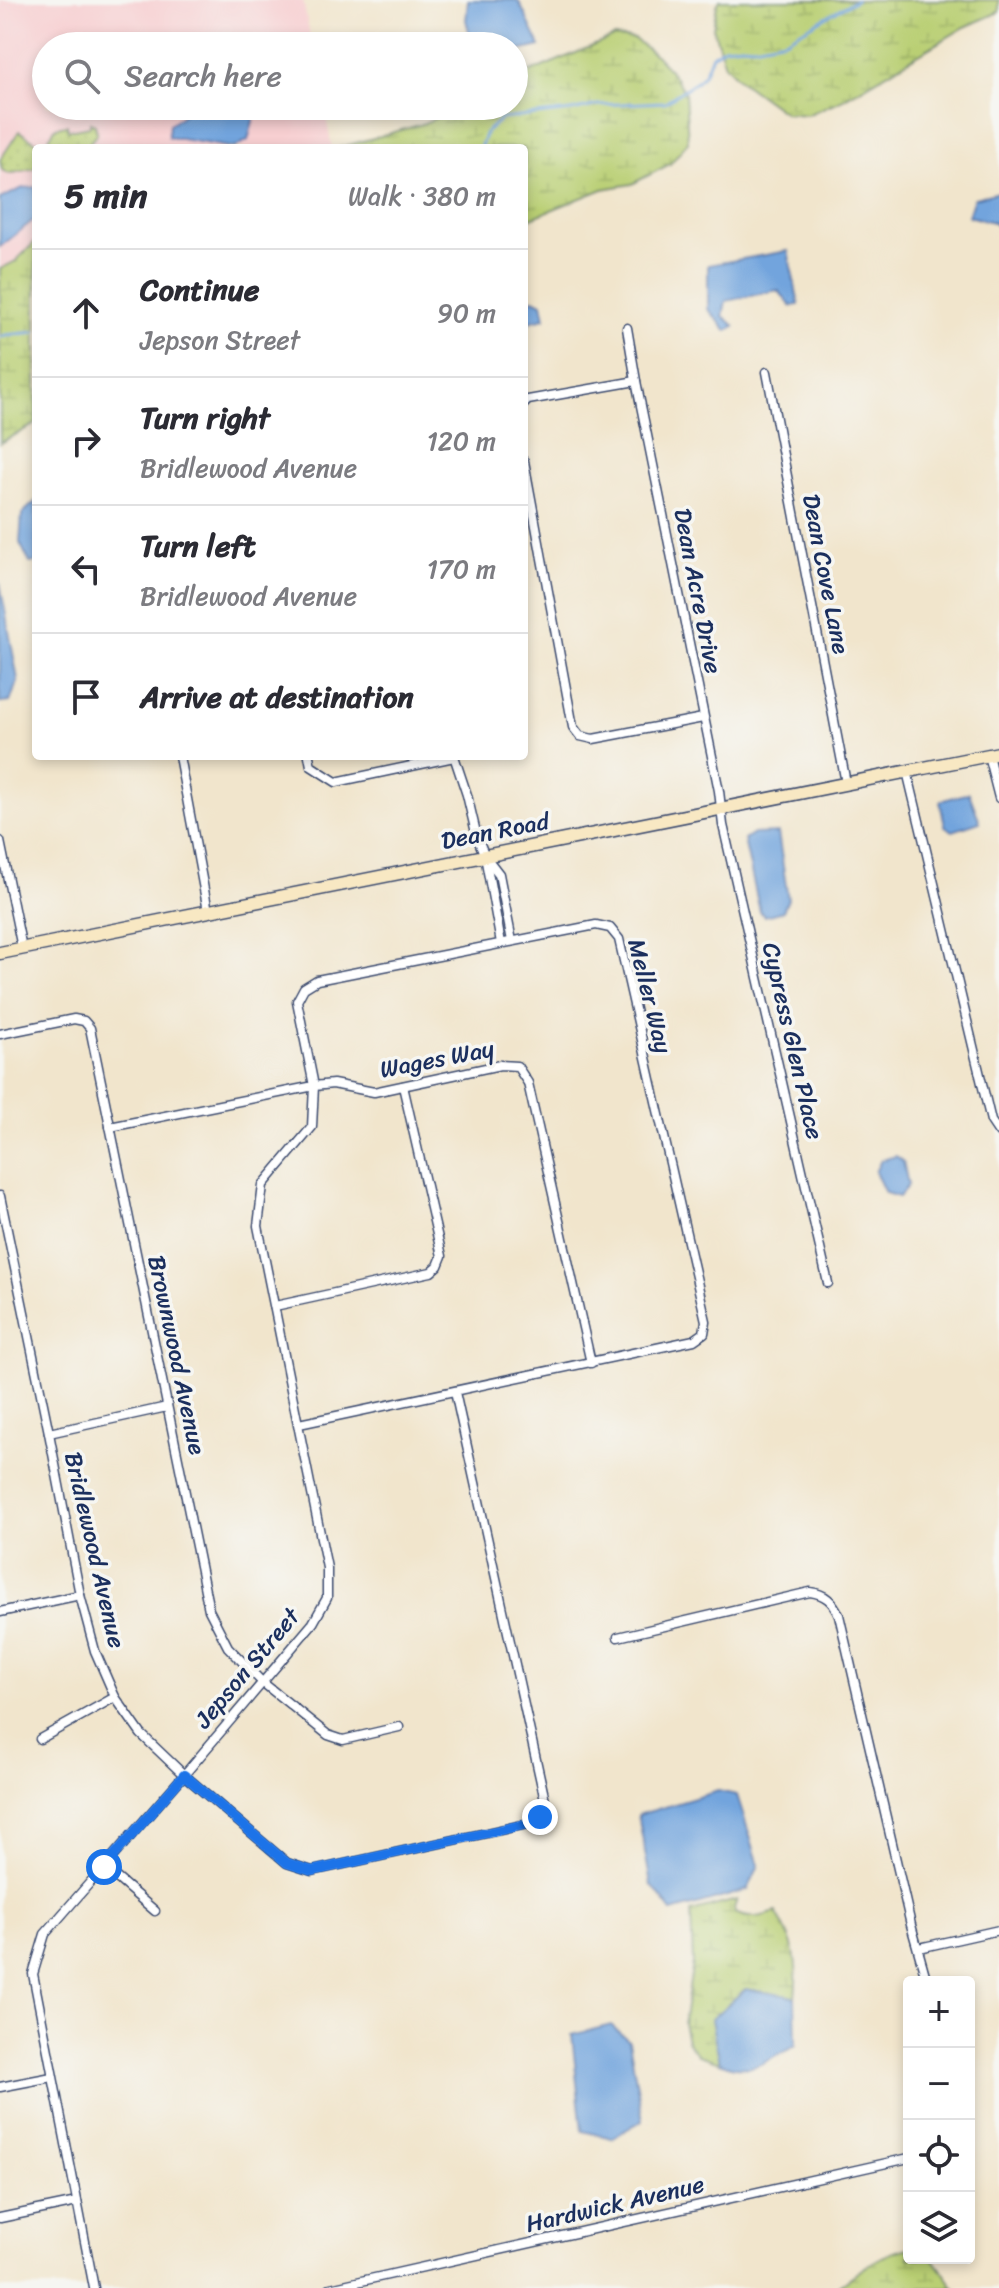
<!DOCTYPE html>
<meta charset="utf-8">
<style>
:root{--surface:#fff;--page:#f2f2f3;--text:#2b2b33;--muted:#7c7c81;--line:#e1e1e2}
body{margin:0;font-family:Sriracha,sans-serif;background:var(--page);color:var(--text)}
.controls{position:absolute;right:24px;bottom:24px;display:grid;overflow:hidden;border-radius:8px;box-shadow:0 4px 12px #0003}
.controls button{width:72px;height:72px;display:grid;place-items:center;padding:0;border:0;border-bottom:2px solid var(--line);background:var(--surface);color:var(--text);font:40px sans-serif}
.stop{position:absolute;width:24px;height:24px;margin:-18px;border:6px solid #1a73e8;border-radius:50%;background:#fff}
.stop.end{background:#1a73e8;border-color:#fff;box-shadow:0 2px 8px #0008}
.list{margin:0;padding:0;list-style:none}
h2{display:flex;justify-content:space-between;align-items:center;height:104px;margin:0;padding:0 32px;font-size:34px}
h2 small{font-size:26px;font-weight:400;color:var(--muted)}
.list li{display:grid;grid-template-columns:52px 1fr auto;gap:24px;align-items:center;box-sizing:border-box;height:128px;padding:0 32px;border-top:2px solid var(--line)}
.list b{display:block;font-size:30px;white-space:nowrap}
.list p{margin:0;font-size:26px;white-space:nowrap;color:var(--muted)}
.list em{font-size:26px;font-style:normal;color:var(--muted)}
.icon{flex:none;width:44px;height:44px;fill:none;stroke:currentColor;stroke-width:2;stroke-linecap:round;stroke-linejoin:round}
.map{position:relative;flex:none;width:999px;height:2288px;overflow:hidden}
.search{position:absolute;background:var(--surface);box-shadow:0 4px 12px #0003;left:32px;top:32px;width:496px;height:88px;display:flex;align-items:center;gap:20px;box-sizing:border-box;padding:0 28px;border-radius:44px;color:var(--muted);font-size:30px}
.panel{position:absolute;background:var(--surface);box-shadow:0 4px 12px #0003;left:32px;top:144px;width:496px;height:616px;border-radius:8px}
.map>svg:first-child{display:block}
.built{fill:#f7cfd1}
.green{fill:url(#green-dots);stroke:#6a7f68;stroke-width:2}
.wetland{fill:url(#wetland-marsh);stroke:#6a7f68;stroke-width:2}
.water{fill:#72a4dd;stroke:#466a9e;stroke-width:2}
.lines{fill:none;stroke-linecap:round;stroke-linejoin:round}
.stream{stroke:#72a4dd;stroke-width:3}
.minor-casing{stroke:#3b4a6e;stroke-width:11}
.secondary-casing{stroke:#3b4a6e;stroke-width:15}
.minor{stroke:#fff;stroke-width:8}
.secondary{stroke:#f8e8c3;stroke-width:12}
.route{stroke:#1a73e8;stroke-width:10}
.labels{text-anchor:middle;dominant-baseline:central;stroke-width:7;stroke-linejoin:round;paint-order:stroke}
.street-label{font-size:24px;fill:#1b2f5e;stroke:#f6f6f2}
</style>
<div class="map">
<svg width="999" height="2288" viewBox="0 0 999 2288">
<defs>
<pattern id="green-dots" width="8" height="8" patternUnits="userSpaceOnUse" patternTransform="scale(2)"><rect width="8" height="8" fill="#b9cf73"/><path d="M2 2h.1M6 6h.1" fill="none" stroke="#9eb266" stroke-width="1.8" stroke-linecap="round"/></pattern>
<pattern id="wetland-marsh" width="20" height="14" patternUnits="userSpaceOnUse" patternTransform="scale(2)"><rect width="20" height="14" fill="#b9cf73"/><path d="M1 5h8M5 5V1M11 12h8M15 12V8" fill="none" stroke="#9eb266"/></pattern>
</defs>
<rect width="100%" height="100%" fill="#f6f6f2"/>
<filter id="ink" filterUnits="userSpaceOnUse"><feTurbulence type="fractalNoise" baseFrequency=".0125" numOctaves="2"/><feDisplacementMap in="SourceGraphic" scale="16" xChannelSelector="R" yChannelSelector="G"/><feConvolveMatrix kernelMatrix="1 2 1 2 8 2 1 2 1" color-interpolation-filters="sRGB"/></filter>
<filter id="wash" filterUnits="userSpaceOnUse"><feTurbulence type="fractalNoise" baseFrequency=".006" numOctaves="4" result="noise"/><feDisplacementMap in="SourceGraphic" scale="32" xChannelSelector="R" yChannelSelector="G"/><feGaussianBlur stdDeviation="1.8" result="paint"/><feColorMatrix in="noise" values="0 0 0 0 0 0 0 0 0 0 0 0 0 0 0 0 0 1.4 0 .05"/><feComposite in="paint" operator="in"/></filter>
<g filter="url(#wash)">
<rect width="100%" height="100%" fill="#f1e5cc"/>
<polygon class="built" points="0,0 303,0 312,46 46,46 46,106 324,106 332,148 36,148 36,389 0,397"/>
<polygon class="green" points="90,122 95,125 97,133 89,144 89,148 36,148 36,168 9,174 2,170 0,160 19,131 41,145 50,143 49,138 56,127 67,125 68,130 90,126"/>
<g class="wetland">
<polygon points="720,0 999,0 999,12 965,27 843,99 807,115 785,113 742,82 725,65 713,28 717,5"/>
<polygon points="614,37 634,39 658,57 671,72 685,93 688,142 670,164 632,184 603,189 524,221 524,148 339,148 422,124 462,106 514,106 514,79"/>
<polygon points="36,241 36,424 0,443 0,269 16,261"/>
<path d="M737,1900L734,1908L735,1913C750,1920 761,1917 776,1912C795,1944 799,1960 795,1997L745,1989L711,2019L720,2062L698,2055L687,2041L683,2024L693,1963L691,1912Z"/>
<path d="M909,2248V2258H933L955,2288H836C859,2271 881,2253 909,2248Z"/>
</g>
<g class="water">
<polygon points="468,0 516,0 519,2 540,46 514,52 514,46 473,46 466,20"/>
<polygon points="195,106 257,106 248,140 234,148 168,137 169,125"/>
<polygon points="36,187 36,218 0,247 0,199 23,188"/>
<polygon points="999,192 999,228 993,222 968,216 974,198"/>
<polygon points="788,251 799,305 791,306 778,290 726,301 723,316 735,326 727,331 708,309 708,265"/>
<polygon points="534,299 542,303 545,318 524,323 524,301"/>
<polygon points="36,501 36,562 30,563 20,543 22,514"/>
<polygon points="0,583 18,680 10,702 0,703"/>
<polygon points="969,793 980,822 953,831 945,826 940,801"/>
<polygon points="778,833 788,899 783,911 765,916 760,912 744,840 753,834"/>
<polygon points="896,1156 903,1161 908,1185 899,1197 885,1193 875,1172 881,1160"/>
<polygon points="718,1791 737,1795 759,1865 748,1890 672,1912 651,1884 638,1815"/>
<path d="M746,1989L795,1997L796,2045C770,2059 751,2077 720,2062L711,2019Z"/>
<polygon points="611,2025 629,2041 643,2120 612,2138 582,2131 572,2035"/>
</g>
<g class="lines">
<g class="stream">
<polyline points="480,148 486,132 501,119 572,111 598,105 665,102 697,81 704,74 712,55 724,47 741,45 754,46 785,40 856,0"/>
<polyline points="0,337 6,335 36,332"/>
</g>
</g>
</g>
<g filter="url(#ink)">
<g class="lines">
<defs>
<g id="minor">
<polyline points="627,328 636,381 719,791 723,825 828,1283"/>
<polyline points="767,372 846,783"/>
<polyline points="524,404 528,400 636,381"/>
<polyline points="524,461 573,727 580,736 593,739 703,718"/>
<polyline points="988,755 999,798"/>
<polyline points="179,756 208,911"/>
<polyline points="309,756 311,766 336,782 454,757"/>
<polyline points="454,756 467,795 477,837 485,856 499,874 512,941"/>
<polyline points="907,771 991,1121 999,1133"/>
<polyline points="0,841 22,948"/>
<polyline points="485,856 501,943"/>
<polyline points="0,1034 74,1019 84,1021 90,1028 209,1610 228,1647 262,1682 328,1735 343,1740 399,1727"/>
<polyline points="110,1127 314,1086 333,1084 374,1092 500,1065 517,1066 528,1083 591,1363"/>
<polyline points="0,1196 49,1433 80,1595 95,1651 115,1697 141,1734 184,1775 287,1863 312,1871 532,1823 540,1817 546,1805 455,1392"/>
<polyline points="275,1306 431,1272 438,1266 442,1256 403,1086"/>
<polyline points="49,1433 167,1407"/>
<polyline points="0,1612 80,1595"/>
<path d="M618,1637L810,1592C825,1594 833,1601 839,1615L911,1925L927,1982"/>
<polyline points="40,1739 115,1697"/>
<polyline points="104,1867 155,1911"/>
<polyline points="919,1948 999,1930"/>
<polyline points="0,2087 52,2077"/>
<polyline points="0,2218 77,2202"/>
<polyline points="94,2288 33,1974 45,1934 184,1775 313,1623 327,1598 327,1568 258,1226 263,1185 312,1127 314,1086 297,1001 304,988 317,980 596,925 610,928 619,939 706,1321 704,1333 694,1340 299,1424"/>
<polyline points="330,2288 909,2158"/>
</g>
<polyline id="secondary" points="0,953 999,753"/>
</defs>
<use href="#minor" class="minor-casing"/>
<use href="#secondary" class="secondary-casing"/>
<use href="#minor" class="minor"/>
<use href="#secondary" class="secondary"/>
</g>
</g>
<g class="lines" filter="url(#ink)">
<polyline class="route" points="104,1867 184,1775 287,1863 312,1871 532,1823 540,1817"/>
</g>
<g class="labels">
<g class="street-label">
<text transform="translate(826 574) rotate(79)">Dean Cove Lane</text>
<text transform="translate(698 591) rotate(79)">Dean Acre Drive</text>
<text transform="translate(495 831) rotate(-11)">Dean Road</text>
<text transform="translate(650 996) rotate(76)">Meller Way</text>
<text transform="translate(793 1041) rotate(77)">Cypress Glen Place</text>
<text transform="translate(437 1059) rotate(-11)">Wages Way</text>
<text transform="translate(177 1355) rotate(78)">Brownwood Avenue</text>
<text transform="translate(95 1550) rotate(77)">Bridlewood Avenue</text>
<text transform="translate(247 1668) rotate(-50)">Jepson Street</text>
<text transform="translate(615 2204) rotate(-13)">Hardwick Avenue</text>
</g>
</g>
</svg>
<div class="controls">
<button>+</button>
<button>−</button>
<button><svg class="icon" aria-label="locate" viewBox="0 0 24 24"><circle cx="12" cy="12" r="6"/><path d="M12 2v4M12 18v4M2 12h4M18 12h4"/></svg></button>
<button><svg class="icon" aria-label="layers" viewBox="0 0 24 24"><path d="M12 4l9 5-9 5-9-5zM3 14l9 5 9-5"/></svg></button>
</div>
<div class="stop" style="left:104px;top:1867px"></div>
<div class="stop end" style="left:540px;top:1817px"></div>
<div class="search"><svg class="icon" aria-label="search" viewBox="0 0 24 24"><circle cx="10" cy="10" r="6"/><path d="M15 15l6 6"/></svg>Search here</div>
<section class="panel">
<h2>5 min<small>Walk · 380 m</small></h2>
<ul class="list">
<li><svg class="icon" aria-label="ahead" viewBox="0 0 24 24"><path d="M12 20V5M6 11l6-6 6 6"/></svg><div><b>Continue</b><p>Jepson Street</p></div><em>90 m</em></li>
<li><svg class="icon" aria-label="right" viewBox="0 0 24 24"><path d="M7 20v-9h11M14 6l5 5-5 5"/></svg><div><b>Turn right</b><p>Bridlewood Avenue</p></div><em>120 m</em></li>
<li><svg class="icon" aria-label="left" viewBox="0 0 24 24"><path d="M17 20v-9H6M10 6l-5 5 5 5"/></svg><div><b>Turn left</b><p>Bridlewood Avenue</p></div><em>170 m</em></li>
<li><svg class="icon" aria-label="arrive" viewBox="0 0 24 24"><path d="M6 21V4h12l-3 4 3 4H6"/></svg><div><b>Arrive at destination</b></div></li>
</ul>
</section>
</div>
